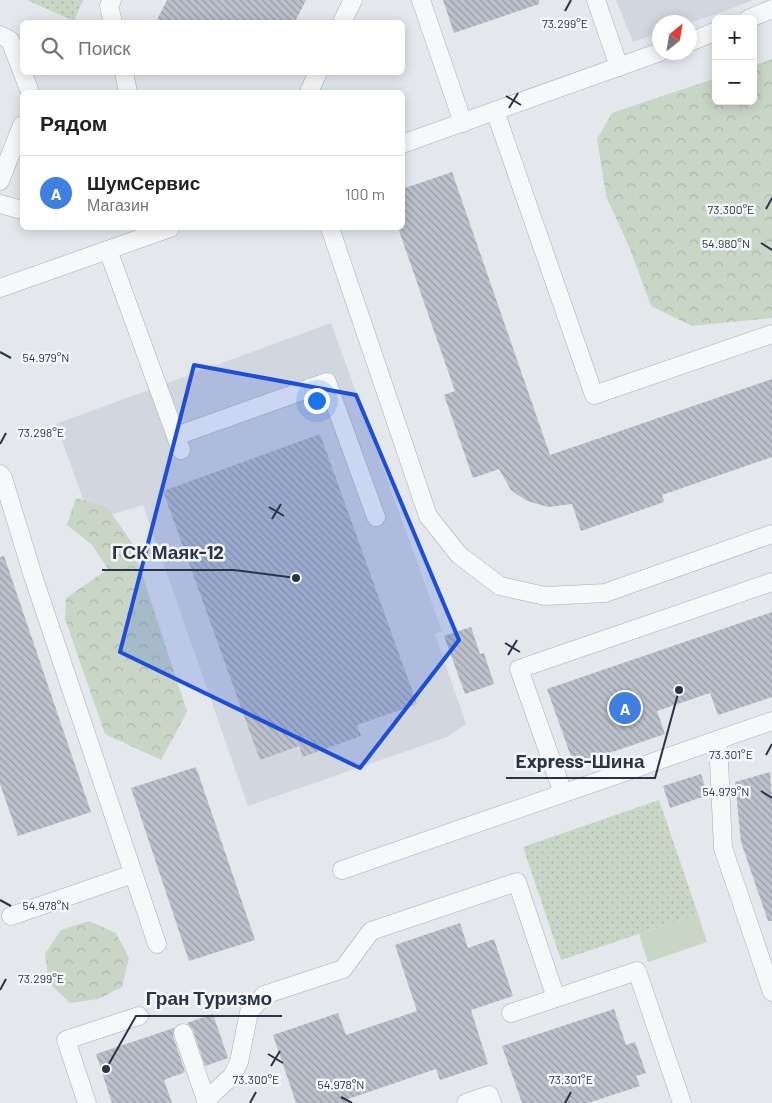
<!DOCTYPE html>
<html lang="ru">
<meta charset="utf-8">
<style>
:root{--surface:#fff;--page:#f2f2f2;--text:#202124;--muted:#757577;--line:#e0e0e0;--accent:#db2777}
body{margin:0;font-family:Barlow,sans-serif;background:var(--page);color:var(--text)}
.controls{position:absolute;right:15px;top:15px;display:grid;overflow:hidden;border-radius:8px;box-shadow:0 2px 12px #0003}
.controls button{width:45px;height:45px;display:grid;place-items:center;padding:0;border:0;border-bottom:1px solid var(--line);background:var(--surface);color:var(--text);font:25px sans-serif}
.compass{position:absolute;left:652px;top:15px;width:45px;height:45px;border-radius:50%;background:var(--surface);box-shadow:0 2px 12px #0003;rotate:30deg}
.you{position:absolute;left:316px;top:400px;width:18px;height:18px;margin:-12px;border:4px solid #fff;border-radius:50%;background:#1a73e8;box-shadow:0 0 0 8px #1a73e833}
.badge{display:grid;place-items:center;width:32px;height:32px;border-radius:50%;background:var(--accent);color:#fff;font-size:16px;font-weight:700}
.pin{position:absolute;translate:-50% -50%;border:2px solid #fff;box-shadow:0 1px 5px #0006}
.list{margin:0;padding:0;list-style:none}
h2{display:flex;justify-content:space-between;align-items:center;height:65px;margin:0;padding:0 20px;font-size:21px}
h2 small{font-size:16px;font-weight:400;color:var(--muted)}
.list li{display:grid;grid-template-columns:32px 1fr auto;gap:15px;align-items:center;box-sizing:border-box;height:75px;padding:0 20px;border-top:1px solid var(--line)}
.list b{display:block;font-size:19px;white-space:nowrap}
.list p{margin:0;font-size:16px;white-space:nowrap;color:var(--muted)}
.list em{font-size:16px;font-style:normal;color:var(--muted)}
.icon{flex:none;width:28px;height:28px;fill:none;stroke:currentColor;stroke-width:2;stroke-linecap:round;stroke-linejoin:round}
.map{position:relative;flex:none;width:772px;height:1103px;overflow:hidden}
.search{position:absolute;background:var(--surface);box-shadow:0 2px 12px #0003;left:20px;top:20px;width:385px;height:55px;display:flex;align-items:center;gap:12px;box-sizing:border-box;padding:0 18px;border-radius:8px;color:var(--muted);font-size:19px}
.panel{position:absolute;background:var(--surface);box-shadow:0 2px 12px #0003;left:20px;top:90px;width:385px;height:140px;border-radius:8px}
.map>svg:first-child{display:block}
.built{fill:#d2d6de}
.grass{fill:url(#grass-dots)}
.forest{fill:url(#forest-crowns)}
.pitch{fill:#c9d6c5}
.building{fill:url(#building-back-hatch)}
.lines{fill:none;stroke-linecap:round;stroke-linejoin:round}
.lane-casing{stroke:#a9aeb7;stroke-width:19}
.lane{stroke:#f7f8fa;stroke-width:18}
.marked{fill:#1d4ed8;fill-opacity:0.2;stroke:#1d4ed8;stroke-width:4;stroke-linejoin:round}
.ticks{fill:none;stroke:#2b3445;stroke-width:2}
.ticks-label{font-size:12px;text-anchor:middle;fill:#2b3445;stroke:#f4f6f9;stroke-width:5;stroke-linejoin:round;paint-order:stroke}
.leader{fill:none;stroke:#2b3445;stroke-width:2}
.callout-dot{fill:#2b3445;stroke:#f4f6f9;stroke-width:2}
.callout-label{font-size:19px;text-anchor:middle;font-weight:bold;fill:#2b3445;stroke:#f4f6f9;stroke-width:5;stroke-linejoin:round;paint-order:stroke}
</style>
<div class="map">
<svg width="772" height="1103" viewBox="0 0 772 1103">
<defs>
<pattern id="grass-dots" width="8" height="8" patternUnits="userSpaceOnUse" patternTransform="scale(1.25)"><rect width="8" height="8" fill="#c9d6c5"/><path d="M2 2h.1M6 6h.1" fill="none" stroke="#adb8ab" stroke-width="1.8" stroke-linecap="round"/></pattern>
<pattern id="forest-crowns" width="20" height="18" patternUnits="userSpaceOnUse" patternTransform="scale(1.25)"><rect width="20" height="18" fill="#c9d6c5"/><path d="M2 6a3 3 0 1 1 6 0M12 15a3 3 0 1 1 6 0" fill="none" stroke="#adb8ab"/></pattern>
<pattern id="building-back-hatch" width="6" height="6" patternUnits="userSpaceOnUse" patternTransform="scale(1.25)"><rect width="6" height="6" fill="#bbc0ca"/><path d="M-1 5l2 2M0 0l6 6M5-1l2 2" fill="none" stroke="#989da6"/></pattern>
</defs>
<rect width="100%" height="100%" fill="#e4e7ec"/>
<g class="built">
<polygon points="616,0 754,0 690,23 660,22 659,33 633,42"/>
<polygon points="331,323 442,631 435,634 466,724 447,737 248,806 143,505 91,521 56,424"/>
</g>
<g class="grass">
<polygon points="27,0 83,0 74,21"/>
<polygon points="659,800 698,914 561,960 523,847"/>
</g>
<g class="forest">
<polygon points="772,59 772,318 692,326 651,306 630,249 606,196 597,139 612,113 716,78 716,101 753,101 753,66"/>
<polygon points="76,498 107,507 132,543 187,712 161,760 105,734 65,619 66,598 108,569 92,545 67,525"/>
<polygon points="89,921 116,933 129,958 122,987 98,999 70,1003 49,983 45,954 61,930"/>
</g>
<polygon class="pitch" points="698,914 707,942 648,962 639,934"/>
<g class="building">
<polygon points="167,0 306,0 295,22 156,22"/>
<polygon points="443,0 539,0 539,4 454,33"/>
<polygon points="452,172 550,455 772,379 772,457 662,495 664,502 581,531 572,504 548,507 527,501 511,490 499,469 473,478 444,395 455,391 398,228 402,228 402,189"/>
<polygon points="320,434 417,704 357,725 361,736 303,757 299,746 260,760 163,491"/>
<polygon points="4,556 91,812 18,836 0,784 0,557"/>
<polygon points="772,612 772,697 718,715 710,693 657,711 665,734 574,765 547,689"/>
<polygon points="471,627 480,654 484,653 494,684 465,694 444,636"/>
<polygon points="196,767 255,940 189,961 131,788"/>
<polygon points="770,772 772,801 772,921 768,921 741,842 735,782"/>
<polygon points="701,774 708,795 670,808 663,786"/>
<polygon points="460,923 468,948 494,939 513,996 471,1010 488,1064 440,1080 436,1069 348,1099 350,1103 296,1103 273,1035 338,1013 346,1035 417,1011 395,945"/>
<polygon points="614,1009 626,1045 635,1042 646,1073 636,1076 640,1086 588,1103 522,1103 502,1046"/>
<polygon points="213,1014 228,1058 205,1066 193,1030 187,1023"/>
<polygon points="174,1028 173,1036 185,1072 164,1080 172,1103 112,1103 96,1054"/>
</g>
<g class="lines">
<defs>
<g id="lane">
<polyline points="112,0 109,6 113,22"/>
<polyline points="421,0 463,123"/>
<polyline points="596,0 619,67"/>
<polyline points="748,19 772,9"/>
<polyline points="342,22 353,0"/>
<polyline points="0,35 10,40 30,92"/>
<polyline points="690,42 716,31"/>
<polyline points="124,72 128,92"/>
<polyline points="309,92 318,72"/>
<polyline points="495,111 594,395 772,334"/>
<polyline points="402,144 660,52"/>
<polyline points="0,181 22,125"/>
<polyline points="0,204 22,210"/>
<polyline points="330,228 428,516 459,555 500,586 545,596 605,593 772,534"/>
<polyline points="108,250 181,450"/>
<polyline points="0,288 170,228"/>
<polyline points="176,436 327,382 376,517"/>
<polyline points="0,474 3,478 33,576 157,944"/>
<polyline points="718,740 723,848 772,992"/>
<polyline points="563,793 519,669 772,582"/>
<polyline points="342,870 772,721"/>
<polyline points="11,916 133,874"/>
<polyline points="511,1013 637,971 682,1103"/>
<polyline points="183,1033 207,1103"/>
<polyline points="206,1100 232,1076 239,1062 249,1012 264,995 343,969 371,931 517,882 556,998"/>
<polyline points="87,1103 66,1040 139,1016"/>
<polyline points="466,1103 489,1095 492,1103"/>
</g>
</defs>
<use href="#lane" class="lane-casing"/>
<use href="#lane" class="lane"/>
</g>
<path class="marked" d="M194,365L356,395L459,640L360,768L120,652Z"/>
<path class="ticks" d="M565,11L571,0M506,96L521,105M509,108L518,93M766,209L772,198M761,243L772,250M0,352L11,358M0,444L6,433M269,507L284,516M272,519L281,504M505,643L520,652M508,655L517,640M766,755L772,744M761,791L772,798M0,900L11,906M0,990L6,979M268,1054L283,1063M271,1066L280,1051M341,1097L352,1103M250,1103L256,1092M565,1103L571,1092"/>
<g class="ticks-label">
<text x="565" y="28">73.299°E</text>
<text x="731" y="214">73.300°E</text>
<text x="726" y="248">54.980°N</text>
<text x="46" y="362">54.979°N</text>
<text x="41" y="437">73.298°E</text>
<text x="731" y="759">73.301°E</text>
<text x="726" y="796">54.979°N</text>
<text x="46" y="910">54.978°N</text>
<text x="41" y="983">73.299°E</text>
<text x="256" y="1084">73.300°E</text>
<text x="571" y="1084">73.301°E</text>
<text x="341" y="1089">54.978°N</text>
</g>
<path class="leader" d="M296 578L234 570H102M679 690L655 778H506M106 1069L136 1016H282"/>
<g class="callout-dot">
<circle cx="296" cy="578" r="5"/>
<circle cx="679" cy="690" r="5"/>
<circle cx="106" cy="1069" r="5"/>
</g>
<g class="callout-label">
<text x="168" y="559">ГСК Маяк-12</text>
<text x="580" y="768">Express-Шина</text>
<text x="209" y="1005">Гран Туризмо</text>
</g>
</svg>
<div class="controls">
<button>+</button>
<button>−</button>
</div>
<svg class="compass" viewBox="-18 -18 36 36"><path d="M0-13l5 13h-10z" fill="#e53935"/><path d="M0 13l5-13h-10z" fill="#757577"/></svg>
<div class="you"></div>
<div class="pin badge" style="left:625px;top:708px;background:#3f7fe0">A</div>
<div class="search"><svg class="icon" aria-label="search" viewBox="0 0 24 24"><circle cx="10" cy="10" r="6"/><path d="M15 15l6 6"/></svg>Поиск</div>
<section class="panel">
<h2>Рядом<small></small></h2>
<ul class="list">
<li><span class="badge" style="background:#3f7fe0">A</span><div><b>ШумСервис</b><p>Магазин</p></div><em>100 m</em></li>
</ul>
</section>
</div>
